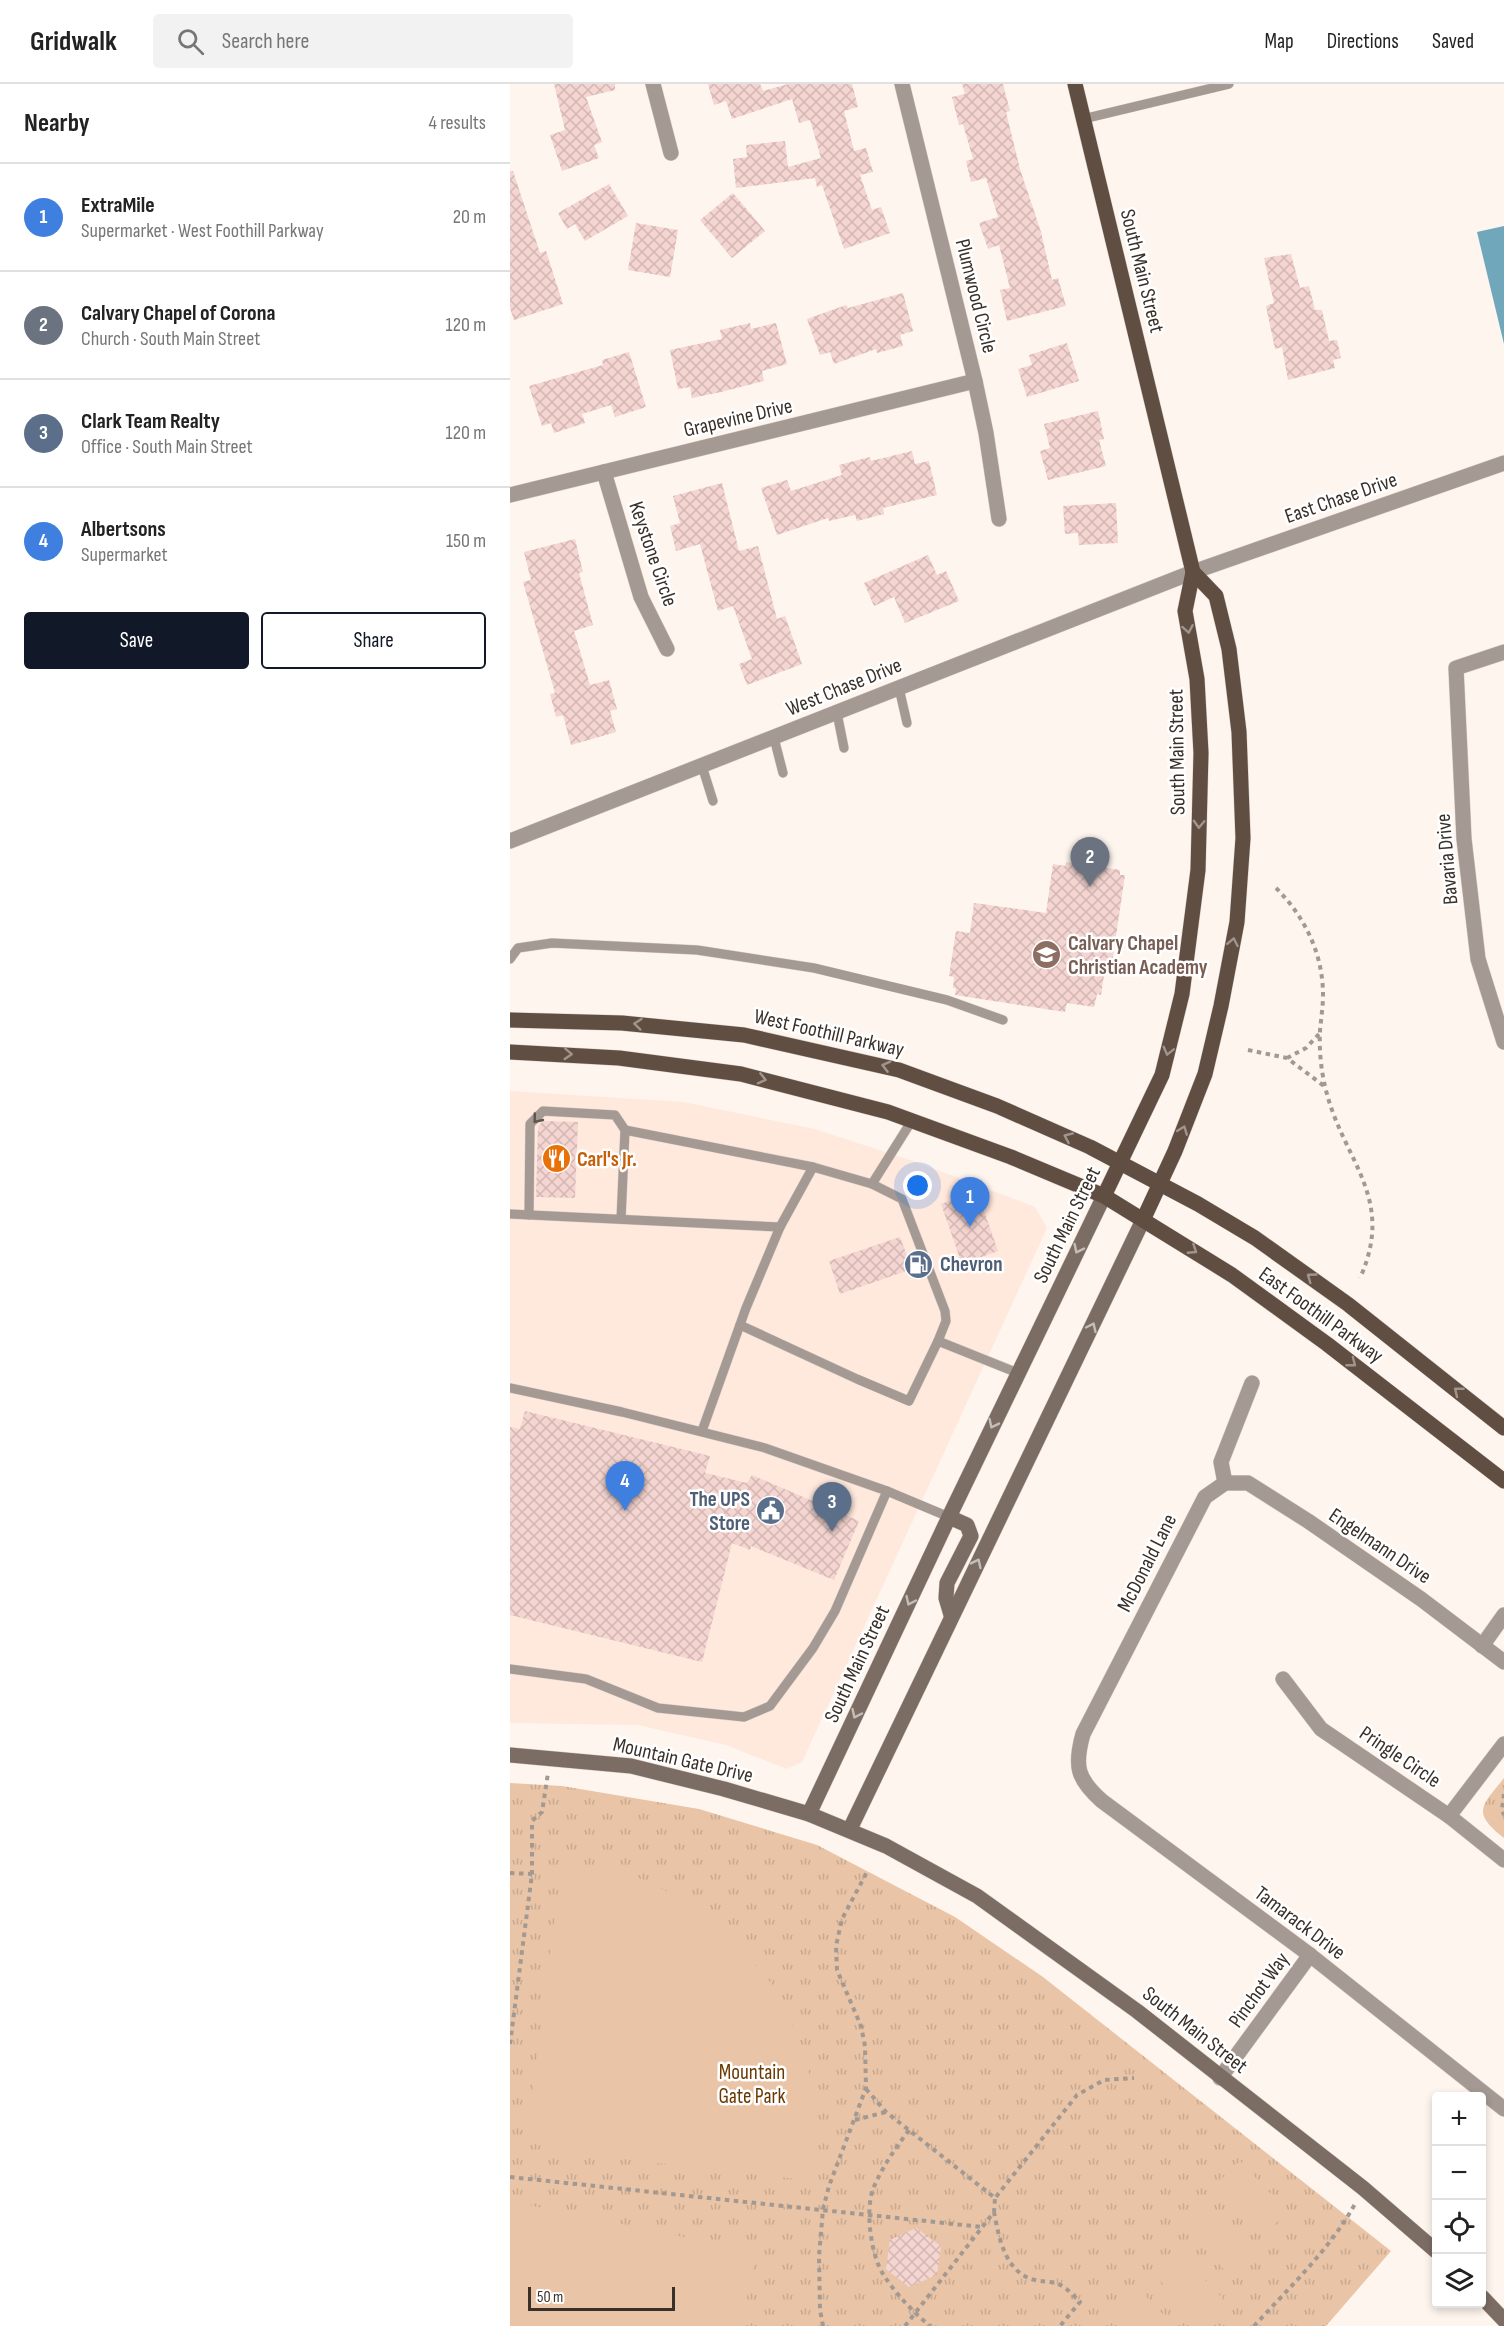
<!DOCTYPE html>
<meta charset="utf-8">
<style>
:root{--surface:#fff;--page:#f2f2f2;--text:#222;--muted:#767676;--line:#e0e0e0;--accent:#111827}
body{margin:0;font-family:"Sofia Sans Condensed",sans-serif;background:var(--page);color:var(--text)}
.controls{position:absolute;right:18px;bottom:18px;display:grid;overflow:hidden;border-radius:6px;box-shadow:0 3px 9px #0003}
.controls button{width:54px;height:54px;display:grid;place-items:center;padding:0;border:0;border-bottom:2px solid var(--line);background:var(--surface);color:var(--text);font:30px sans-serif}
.scale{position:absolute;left:18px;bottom:15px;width:147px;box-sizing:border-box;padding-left:6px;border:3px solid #393029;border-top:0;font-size:16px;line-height:21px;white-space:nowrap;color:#393029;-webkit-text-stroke:4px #fff;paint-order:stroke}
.you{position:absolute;left:408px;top:1102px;width:21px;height:21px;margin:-15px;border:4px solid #fff;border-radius:50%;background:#1a73e8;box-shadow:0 0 0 9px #1a73e833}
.badge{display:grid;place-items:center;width:39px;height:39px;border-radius:50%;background:var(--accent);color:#fff;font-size:20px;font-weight:700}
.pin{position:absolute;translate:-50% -50px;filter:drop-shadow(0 2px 3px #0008)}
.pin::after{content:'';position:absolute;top:32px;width:21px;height:18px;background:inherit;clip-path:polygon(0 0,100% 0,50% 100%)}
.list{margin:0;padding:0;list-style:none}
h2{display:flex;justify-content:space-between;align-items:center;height:78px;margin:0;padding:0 24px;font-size:26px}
h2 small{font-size:20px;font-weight:400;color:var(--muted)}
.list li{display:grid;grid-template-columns:39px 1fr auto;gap:18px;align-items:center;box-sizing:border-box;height:108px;padding:0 24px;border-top:2px solid var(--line)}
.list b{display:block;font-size:22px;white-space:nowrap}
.list p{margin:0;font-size:20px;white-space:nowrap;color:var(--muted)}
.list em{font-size:20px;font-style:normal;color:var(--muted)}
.actions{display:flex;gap:12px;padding:18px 24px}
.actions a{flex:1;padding:14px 0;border:2px solid var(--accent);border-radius:6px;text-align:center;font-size:21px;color:var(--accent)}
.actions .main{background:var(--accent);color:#fff}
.icon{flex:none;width:33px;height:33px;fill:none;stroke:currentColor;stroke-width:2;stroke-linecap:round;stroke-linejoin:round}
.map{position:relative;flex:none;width:994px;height:2242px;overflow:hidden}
header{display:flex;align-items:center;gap:36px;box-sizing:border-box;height:84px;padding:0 30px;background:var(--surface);border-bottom:2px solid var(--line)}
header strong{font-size:28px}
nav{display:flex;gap:33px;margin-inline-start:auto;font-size:21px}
.search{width:420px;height:54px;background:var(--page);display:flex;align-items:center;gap:15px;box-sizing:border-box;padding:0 21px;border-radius:6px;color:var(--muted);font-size:22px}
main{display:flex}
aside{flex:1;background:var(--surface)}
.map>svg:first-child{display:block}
.commercial{fill:#ffe8dc}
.grass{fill:url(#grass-tufts)}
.garden{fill:#eac4a6}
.water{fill:#70a7ba}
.building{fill:url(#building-cross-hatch)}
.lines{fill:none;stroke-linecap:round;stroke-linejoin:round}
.service-casing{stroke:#dbd2cb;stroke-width:10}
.minor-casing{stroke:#dbd2cb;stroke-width:16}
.tertiary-casing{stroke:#dbd2cb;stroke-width:16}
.secondary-casing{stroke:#dbd2cb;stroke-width:16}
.primary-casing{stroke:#dbd2cb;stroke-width:16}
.path{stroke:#a29992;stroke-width:4;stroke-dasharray:4.5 4.5;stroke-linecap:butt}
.service{stroke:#a49993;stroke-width:9}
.minor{stroke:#a49993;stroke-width:15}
.tertiary{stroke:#a49993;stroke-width:15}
.secondary{stroke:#7c6d64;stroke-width:15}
.primary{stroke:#604e43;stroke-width:15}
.oneway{stroke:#a0958e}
.oneway2{stroke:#5e554e}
.oneway3{stroke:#c4bdb9}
.labels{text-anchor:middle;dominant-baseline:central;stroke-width:5;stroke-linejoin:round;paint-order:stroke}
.street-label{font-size:21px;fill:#393029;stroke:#fff}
.education-label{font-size:21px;font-weight:bold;fill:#785e54;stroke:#fff;text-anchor:start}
.food-label{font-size:21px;font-weight:bold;fill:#c56008;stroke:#fff;text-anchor:start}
.service-label{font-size:21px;font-weight:bold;fill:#4e5e75;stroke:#fff;text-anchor:start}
.park-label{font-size:21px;fill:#6a3800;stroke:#fff}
</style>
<header>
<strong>Gridwalk</strong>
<div class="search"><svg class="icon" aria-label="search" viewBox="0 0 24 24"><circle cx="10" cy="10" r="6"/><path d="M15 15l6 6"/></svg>Search here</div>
<nav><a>Map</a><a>Directions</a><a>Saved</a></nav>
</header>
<main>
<aside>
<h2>Nearby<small>4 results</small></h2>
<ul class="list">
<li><span class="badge" style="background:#3f7fe0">1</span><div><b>ExtraMile</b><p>Supermarket · West Foothill Parkway</p></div><em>20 m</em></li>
<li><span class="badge" style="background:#6b7280">2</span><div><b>Calvary Chapel of Corona</b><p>Church · South Main Street</p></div><em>120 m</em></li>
<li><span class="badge" style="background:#5c6f8a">3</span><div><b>Clark Team Realty</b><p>Office · South Main Street</p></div><em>120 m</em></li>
<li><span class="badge" style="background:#3f7fe0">4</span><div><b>Albertsons</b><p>Supermarket</p></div><em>150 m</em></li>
</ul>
<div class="actions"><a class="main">Save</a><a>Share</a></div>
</aside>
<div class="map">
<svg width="994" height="2242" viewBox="0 0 994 2242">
<defs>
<pattern id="grass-tufts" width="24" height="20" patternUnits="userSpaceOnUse" patternTransform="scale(1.5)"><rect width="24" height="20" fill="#eac4a6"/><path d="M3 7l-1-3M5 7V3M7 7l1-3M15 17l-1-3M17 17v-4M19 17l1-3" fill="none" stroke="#c9a98f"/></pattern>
<pattern id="building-cross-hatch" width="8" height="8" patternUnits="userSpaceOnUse" patternTransform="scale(1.5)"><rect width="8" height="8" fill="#f4d5d1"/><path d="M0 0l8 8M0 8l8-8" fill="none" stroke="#d2b7b3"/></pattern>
</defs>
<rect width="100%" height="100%" fill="#fef5ee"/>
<polygon class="commercial" points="0,1007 173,1018 305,1045 406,1078 525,1123 537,1144 292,1678 277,1685 216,1661 128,1641 0,1639"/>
<g class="grass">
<path d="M994,1694V1754C961,1728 972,1722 994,1694Z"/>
<polygon points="0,1699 52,1702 189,1725 307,1761 445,1833 533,1893 881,2167 816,2242 0,2242"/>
</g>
<g class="garden">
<polygon points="52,1776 120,1790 200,1828 272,1912 300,1992 304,2063 303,2097 52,2068 25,2060 15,2036 21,2017"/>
<polygon points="730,2077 778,2128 754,2150 706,2100"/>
<polygon points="0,2114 18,2121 246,2168 231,2242 0,2242"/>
<polygon points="698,2121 746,2171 722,2194 674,2143"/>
<polygon points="665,2164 713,2215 689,2238 641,2187"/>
<polygon points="632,2208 664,2242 619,2242 608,2230"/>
</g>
<polygon class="water" points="994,142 994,260 967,148"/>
<g class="building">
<polygon points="44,0 105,0 105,6 76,13 92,58 84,61 89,74 52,87 40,51 55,46"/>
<polygon points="198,0 250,0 253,7 278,0 342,0 348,23 334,27 344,67 356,64 363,88 350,91 362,126 371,123 380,149 334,165 312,101 307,103 305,94 226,104 223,75 237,73 236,61 275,57 278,83 311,74 300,36 289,39 282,15 222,35 216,17 204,21"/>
<polygon points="452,0 493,0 500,27 496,28 510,85 531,148 542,196 548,194 556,222 497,237 490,206 500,204 489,161 478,165 469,139 488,133 476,94 461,98 456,77 463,75 453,40 449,41 442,13 455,10"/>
<polygon points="0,87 3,87 30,169 36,167 53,220 4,236 0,224"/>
<polygon points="99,100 118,132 75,157 65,140 57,145 48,129"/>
<polygon points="223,109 255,147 222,174 190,136"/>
<polygon points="126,139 168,146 160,193 118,186"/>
<polygon points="781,170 790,204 799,202 805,226 812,226 819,257 827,256 831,274 823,276 825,284 778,296 772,263 765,265 756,222 764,219 754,174"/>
<polygon points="393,209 403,247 390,251 393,262 367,269 366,265 324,280 320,268 310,271 297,235 336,221 338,224"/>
<polygon points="240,239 241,245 266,239 277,280 252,287 254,297 211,308 182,314 180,303 168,305 160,266 212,255 210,246"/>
<polygon points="557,259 569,297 517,313 508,285 522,281 519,271"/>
<polygon points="119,268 136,323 105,333 101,321 72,330 75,339 44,349 41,339 32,342 19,302 93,281 92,276"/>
<polygon points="588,327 594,355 589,356 596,382 538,396 530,367 540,364 534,340"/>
<polygon points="402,367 405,380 419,377 427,411 373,424 374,430 347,437 345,431 319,437 318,434 267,451 251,404 277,396 281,407 332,391 329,381 360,373 361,377"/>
<polygon points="212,399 229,467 248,462 267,535 275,532 292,580 237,601 229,580 242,575 223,522 208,527 190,460 166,467 160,442 170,439 163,412"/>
<polygon points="606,419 608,459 569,461 568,449 555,450 553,422"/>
<polygon points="65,455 73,488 69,489 83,541 64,547 80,601 99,596 107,625 100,627 106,648 61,661 53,631 46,633 40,610 45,609 13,498 21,496 14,468"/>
<polygon points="418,471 427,491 436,487 449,517 395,539 384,513 364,522 354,499"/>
<polygon points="556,778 610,786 610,791 615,791 602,879 596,878 591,911 587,910 584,923 557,919 555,928 445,911 446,904 443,904 444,893 439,892 446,847 460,849 464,819 536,829 543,780 555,782"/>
<polygon points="33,1037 68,1038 65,1114 26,1113 28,1042"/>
<polygon points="467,1107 488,1167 452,1180 431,1120"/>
<polygon points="390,1153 402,1185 330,1210 319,1177"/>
<polygon points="15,1327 200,1372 195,1389 237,1399 242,1391 349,1437 324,1496 241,1462 240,1466 222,1459 192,1578 0,1531 0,1343 10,1345"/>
<polygon points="406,2144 431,2162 427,2191 399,2203 376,2185 380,2156"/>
</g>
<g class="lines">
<defs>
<g id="service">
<polyline points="573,35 719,0"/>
<polyline points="389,604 397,639"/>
<polyline points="327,629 334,664"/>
<polyline points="264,654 273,689"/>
<polyline points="192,682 203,717"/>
<polyline points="0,875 8,864 42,859 187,866 304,884 437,916 493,936"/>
<polyline points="362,1100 392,1115 435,1227 436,1237 428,1257"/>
<polyline points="0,1130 270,1143 303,1083 362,1100 401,1038"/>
<polyline points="19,1131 20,1040 33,1027 105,1031 115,1046"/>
<polyline points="111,1135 115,1046 303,1083"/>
<polyline points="230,1241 347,1295 399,1317 428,1257 508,1289"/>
<polyline points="0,1304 112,1328 255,1364 377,1407"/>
<polyline points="192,1347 236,1224 270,1143"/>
<polyline points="0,1585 76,1595 148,1624 234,1633 260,1622 303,1564 325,1527 377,1407 439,1433"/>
</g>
<g id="minor">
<polyline points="143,0 161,69"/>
<polyline points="392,0 465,297 476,349 489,435"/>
<polyline points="94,388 131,513 157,565"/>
<polyline points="0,411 465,297"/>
<polyline points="994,568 946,584 954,755 968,875 994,958"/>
<polyline points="0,757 683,488"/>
<path d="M742,1299L711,1378L715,1399L695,1413L573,1650C564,1682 567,1695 592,1717L800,1871L994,2025"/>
<polyline points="715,1399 738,1399 798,1437 911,1515 994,1578"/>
<polyline points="972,1562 994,1531"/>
<polyline points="773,1595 811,1645 939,1732 994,1776"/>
<polyline points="939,1732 994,1660"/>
<polyline points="710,1994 800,1871"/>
</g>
<polyline id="tertiary" points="683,488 994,379"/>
<g id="secondary">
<polyline points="439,1433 457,1441 461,1452 437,1499 436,1514 441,1531"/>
<polyline points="0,1671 121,1682 214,1705 299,1730 376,1762 467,1812 627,1927 853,2104 926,2167"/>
<polyline points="299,1730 439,1433 594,1112"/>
<polyline points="340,1745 633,1136"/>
<polyline points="972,2213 994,2236"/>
</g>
<g id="primary">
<polyline points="565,0 683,488 675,527 687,595 691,669 688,786 672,910 652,991 594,1112"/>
<polyline points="0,936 112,939 234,951 389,986 487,1022 580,1063 688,1120 745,1154 839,1221 994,1344"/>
<polyline points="0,968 109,974 231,990 378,1028 501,1073 594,1112 722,1191 817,1260 994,1397"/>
<polyline points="633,1136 665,1067 695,990 711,922 727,838 733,754 729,648 719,565 706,512 683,488"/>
</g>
</defs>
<use href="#service" class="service-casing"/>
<use href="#minor" class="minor-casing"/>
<use href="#tertiary" class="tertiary-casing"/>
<use href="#secondary" class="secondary-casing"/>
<use href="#primary" class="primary-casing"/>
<g class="path">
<path d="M766,804C795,833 813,870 813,911C813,923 811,935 810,947C809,964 811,986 815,1002C831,1075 887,1112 850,1194"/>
<polyline points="738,966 777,974 814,1002"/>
<polyline points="777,974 796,964 810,949"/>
<polyline points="994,1710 992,1725 994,1731"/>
<polyline points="0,1789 22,1790"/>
<polyline points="0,1960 22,1790 22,1737 32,1728 38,1689"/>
<polyline points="356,2005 376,2028 485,2114 567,2011 594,1996 624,1994"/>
<polyline points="345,2036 376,2028"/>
<path d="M399,2046C385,2065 372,2083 363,2105C355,2127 361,2171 373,2190C385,2209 403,2228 420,2242"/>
<polyline points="0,2093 472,2143"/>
<path d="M484,2128C489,2154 495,2189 525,2196C533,2198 541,2197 548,2200C556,2203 564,2212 570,2218L550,2242"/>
<polyline points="313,2242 310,2226 309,2172 313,2125 319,2102 356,2004 355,1962 351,1942 327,1886 326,1862 332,1835 358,1786"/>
<polyline points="395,2242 484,2128 485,2114"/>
<path d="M744,2242C779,2204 822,2163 846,2118"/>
</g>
<use href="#service" class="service"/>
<use href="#minor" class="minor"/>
<use href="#tertiary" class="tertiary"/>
<use href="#secondary" class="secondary"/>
<use href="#primary" class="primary"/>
</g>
<defs><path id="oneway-chevron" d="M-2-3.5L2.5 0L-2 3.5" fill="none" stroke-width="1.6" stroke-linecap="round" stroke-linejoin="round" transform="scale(1.5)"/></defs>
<g class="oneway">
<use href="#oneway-chevron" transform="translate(678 545) rotate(80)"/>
<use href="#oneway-chevron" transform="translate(689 740) rotate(92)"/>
<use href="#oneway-chevron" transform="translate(723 858) rotate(-79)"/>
<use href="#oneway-chevron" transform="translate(128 940) rotate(-174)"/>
<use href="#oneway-chevron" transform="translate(658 967) rotate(104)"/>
<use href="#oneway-chevron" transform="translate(58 970) rotate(3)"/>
<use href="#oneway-chevron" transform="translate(376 982) rotate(-166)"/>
<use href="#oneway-chevron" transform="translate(252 995) rotate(14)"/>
<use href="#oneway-chevron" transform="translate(673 1046) rotate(-69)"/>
<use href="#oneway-chevron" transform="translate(558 1053) rotate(-156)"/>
<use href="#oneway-chevron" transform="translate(683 1166) rotate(33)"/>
<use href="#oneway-chevron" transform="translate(801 1193) rotate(-144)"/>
<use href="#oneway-chevron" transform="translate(842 1279) rotate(38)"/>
<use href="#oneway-chevron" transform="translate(948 1307) rotate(-141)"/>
</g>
<use class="oneway2" href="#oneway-chevron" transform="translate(27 1035) rotate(129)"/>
<g class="oneway3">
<use href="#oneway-chevron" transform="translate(568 1165) rotate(116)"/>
<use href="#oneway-chevron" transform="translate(582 1243) rotate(-65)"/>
<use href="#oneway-chevron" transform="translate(483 1340) rotate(116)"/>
<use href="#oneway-chevron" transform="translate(467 1479) rotate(-64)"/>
<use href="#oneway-chevron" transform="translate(400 1517) rotate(115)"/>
<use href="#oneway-chevron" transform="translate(346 1630) rotate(115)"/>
</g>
<defs>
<symbol id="school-disc" viewBox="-11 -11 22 22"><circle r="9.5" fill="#8d6e63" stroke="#fff"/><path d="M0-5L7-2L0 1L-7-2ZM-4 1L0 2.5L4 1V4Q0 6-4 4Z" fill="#fff"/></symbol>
<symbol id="restaurant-disc" viewBox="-11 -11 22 22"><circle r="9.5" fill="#e8710a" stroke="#fff"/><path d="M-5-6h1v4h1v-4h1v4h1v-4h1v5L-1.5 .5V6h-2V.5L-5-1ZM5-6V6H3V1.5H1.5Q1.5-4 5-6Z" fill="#fff"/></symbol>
<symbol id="fuel-disc" viewBox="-11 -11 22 22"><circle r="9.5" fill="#5c6f8a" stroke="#fff"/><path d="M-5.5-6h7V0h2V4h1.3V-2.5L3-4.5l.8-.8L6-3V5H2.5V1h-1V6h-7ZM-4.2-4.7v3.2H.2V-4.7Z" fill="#fff"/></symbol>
<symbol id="civic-disc" viewBox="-11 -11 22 22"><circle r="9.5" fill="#5c6f8a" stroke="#fff"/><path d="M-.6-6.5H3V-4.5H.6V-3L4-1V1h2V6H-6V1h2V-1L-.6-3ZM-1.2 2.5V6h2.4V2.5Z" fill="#fff"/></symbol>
</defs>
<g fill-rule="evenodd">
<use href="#school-disc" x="520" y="854" width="33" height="33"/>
<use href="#restaurant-disc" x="30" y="1058" width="33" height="33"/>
<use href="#fuel-disc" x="392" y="1164" width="33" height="33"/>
<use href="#civic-disc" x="244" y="1410" width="33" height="33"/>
</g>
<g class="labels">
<g class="street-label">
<text transform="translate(632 187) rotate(76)">South Main Street</text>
<text transform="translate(466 212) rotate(76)">Plumwood Circle</text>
<text transform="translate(228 334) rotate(-13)">Grapevine Drive</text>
<text transform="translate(831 414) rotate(-19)">East Chase Drive</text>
<text transform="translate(143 470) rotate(71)">Keystone Circle</text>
<text transform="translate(334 603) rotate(-22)">West Chase Drive</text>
<text transform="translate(667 668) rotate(-91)">South Main Street</text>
<text transform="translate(937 775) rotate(-95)">Bavaria Drive</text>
<text transform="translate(319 949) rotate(13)">West Foothill Parkway</text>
<text transform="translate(557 1141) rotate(-64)">South Main Street</text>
<text transform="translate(811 1231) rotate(36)">East Foothill Parkway</text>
<text transform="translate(870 1462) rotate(34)">Engelmann Drive</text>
<text transform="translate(637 1479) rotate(-63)">McDonald Lane</text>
<text transform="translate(347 1580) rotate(-65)">South Main Street</text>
<text transform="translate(890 1673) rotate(34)">Pringle Circle</text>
<text transform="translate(173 1676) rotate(13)">Mountain Gate Drive</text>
<text transform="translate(790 1839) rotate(37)">Tamarack Drive</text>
<text transform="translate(749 1906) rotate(-54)">Pinchot Way</text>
<text transform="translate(685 1946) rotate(38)">South Main Street</text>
</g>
<g class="education-label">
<text x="558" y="859">Calvary Chapel<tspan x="558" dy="24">Christian Academy</tspan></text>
</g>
<g class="food-label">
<text x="67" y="1075">Carl's Jr.</text>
</g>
<g class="service-label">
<text x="430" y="1180">Chevron</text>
<text x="240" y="1415" text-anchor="end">The UPS<tspan x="240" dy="24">Store</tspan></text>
</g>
<g class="park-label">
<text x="242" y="1988">Mountain<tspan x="242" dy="24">Gate Park</tspan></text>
</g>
</g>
</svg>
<div class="controls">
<button>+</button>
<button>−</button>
<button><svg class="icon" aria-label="locate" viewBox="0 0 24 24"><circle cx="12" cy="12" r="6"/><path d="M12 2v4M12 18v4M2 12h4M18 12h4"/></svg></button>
<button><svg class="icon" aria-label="layers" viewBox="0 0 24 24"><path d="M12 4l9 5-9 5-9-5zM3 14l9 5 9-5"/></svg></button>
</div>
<div class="scale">50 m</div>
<div class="you"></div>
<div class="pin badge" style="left:460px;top:1143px;background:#3f7fe0">1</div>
<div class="pin badge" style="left:580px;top:803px;background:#6b7280">2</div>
<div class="pin badge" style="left:322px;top:1448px;background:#5c6f8a">3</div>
<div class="pin badge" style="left:115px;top:1427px;background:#3f7fe0">4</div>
</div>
</main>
